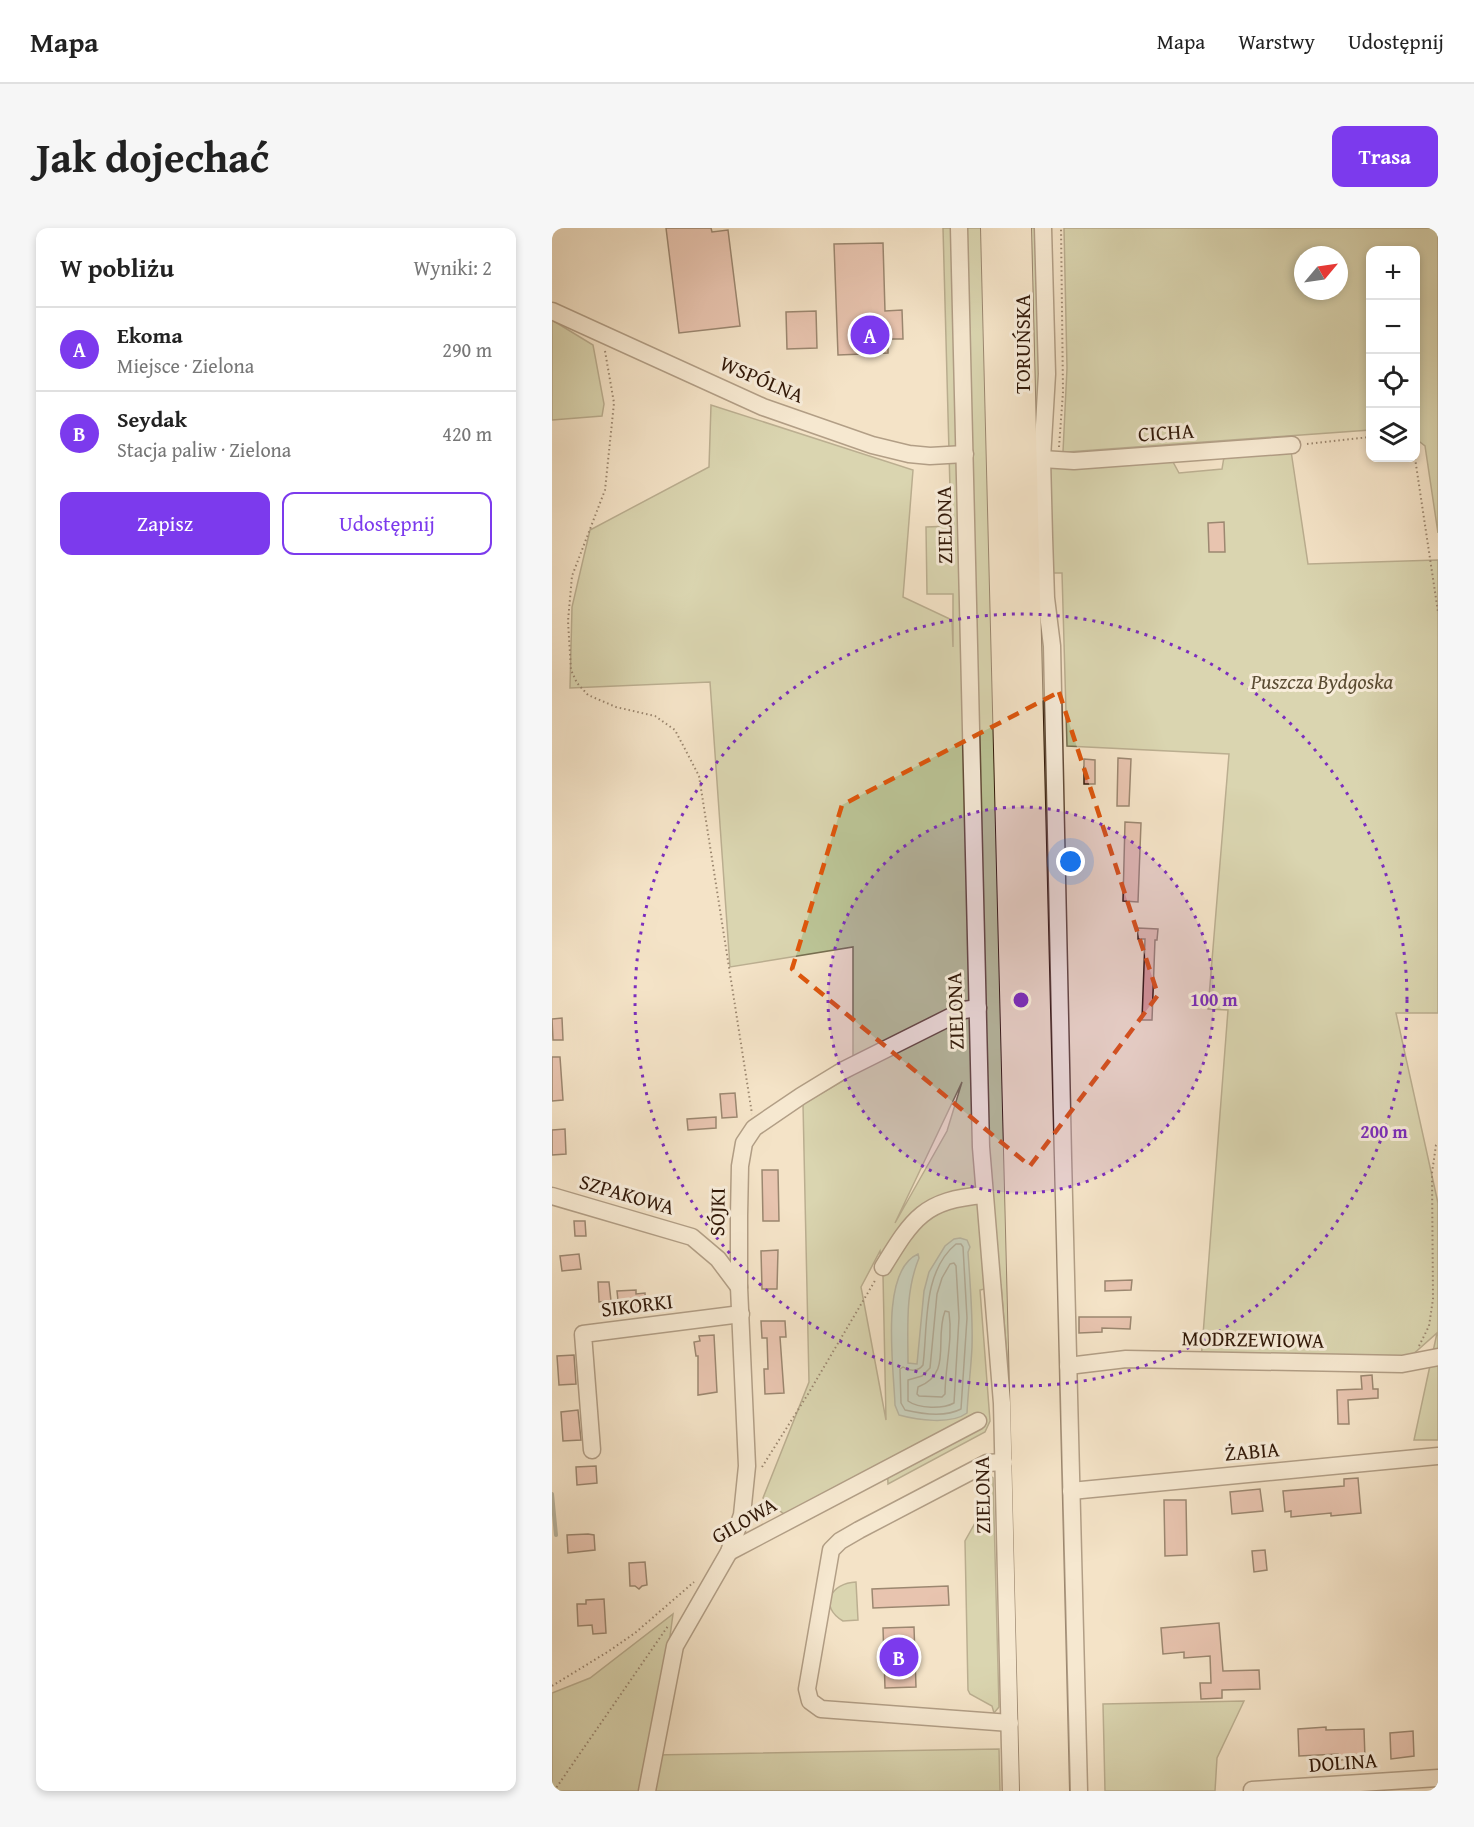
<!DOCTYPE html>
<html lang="pl">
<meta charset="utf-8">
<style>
:root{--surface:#fff;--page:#f6f6f6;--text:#222;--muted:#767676;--line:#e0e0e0;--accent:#7c3aed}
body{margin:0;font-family:"Gentium Book Plus",serif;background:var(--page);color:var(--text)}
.controls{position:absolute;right:18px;top:18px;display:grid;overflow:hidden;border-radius:12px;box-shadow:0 3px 9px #0003}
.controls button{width:54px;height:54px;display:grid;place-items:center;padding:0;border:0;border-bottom:2px solid var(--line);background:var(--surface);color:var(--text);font:30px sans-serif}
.compass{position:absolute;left:742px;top:18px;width:54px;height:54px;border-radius:50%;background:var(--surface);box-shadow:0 3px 9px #0003;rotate:61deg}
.you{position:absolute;left:519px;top:634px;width:21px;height:21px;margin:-15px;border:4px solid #fff;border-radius:50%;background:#1a73e8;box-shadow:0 0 0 9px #1a73e833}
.badge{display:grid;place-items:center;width:39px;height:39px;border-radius:50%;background:var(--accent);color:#fff;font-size:20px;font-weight:700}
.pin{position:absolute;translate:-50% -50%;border:3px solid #fff;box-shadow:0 2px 6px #0006}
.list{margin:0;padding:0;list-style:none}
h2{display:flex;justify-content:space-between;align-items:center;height:78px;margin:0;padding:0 24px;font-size:26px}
h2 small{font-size:20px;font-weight:400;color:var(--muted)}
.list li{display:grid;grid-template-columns:39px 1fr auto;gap:18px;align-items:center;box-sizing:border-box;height:84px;padding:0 24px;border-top:2px solid var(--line)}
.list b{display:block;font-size:22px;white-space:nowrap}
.list p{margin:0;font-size:20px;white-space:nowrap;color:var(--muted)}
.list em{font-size:20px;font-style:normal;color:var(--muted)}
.actions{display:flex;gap:12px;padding:18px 24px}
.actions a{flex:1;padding:14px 0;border:2px solid var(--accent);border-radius:12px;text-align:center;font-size:21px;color:var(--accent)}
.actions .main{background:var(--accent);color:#fff}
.icon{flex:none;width:33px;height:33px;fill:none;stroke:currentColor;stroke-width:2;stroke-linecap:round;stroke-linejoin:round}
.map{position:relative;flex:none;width:886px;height:1563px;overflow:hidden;border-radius:12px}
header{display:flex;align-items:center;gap:36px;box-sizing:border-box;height:84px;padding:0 30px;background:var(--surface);border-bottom:2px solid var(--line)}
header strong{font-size:28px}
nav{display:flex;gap:33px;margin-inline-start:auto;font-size:21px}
.intro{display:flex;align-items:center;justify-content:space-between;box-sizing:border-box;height:144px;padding:0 36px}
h1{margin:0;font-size:42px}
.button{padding:15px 27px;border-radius:12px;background:var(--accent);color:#fff;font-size:21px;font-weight:700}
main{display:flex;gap:36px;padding:0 36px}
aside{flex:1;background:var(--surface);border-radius:12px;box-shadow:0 3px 9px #0003}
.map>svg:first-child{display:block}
.green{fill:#bbc496;stroke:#766e4f;stroke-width:1.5;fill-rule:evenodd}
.water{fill:#9cbeb7;stroke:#717c71;stroke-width:1.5}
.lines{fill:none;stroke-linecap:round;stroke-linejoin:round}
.shore{stroke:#666b60;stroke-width:1.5}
.stream{stroke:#717c71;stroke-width:4}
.building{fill:#da9d92;stroke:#311808;stroke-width:1.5}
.minor-casing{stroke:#624b38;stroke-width:19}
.highway-casing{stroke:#311808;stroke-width:28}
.path{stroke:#311808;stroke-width:2;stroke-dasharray:1.5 3;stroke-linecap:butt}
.minor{stroke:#f8eddb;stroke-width:16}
.highway{stroke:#f4e3c7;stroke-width:26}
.marked{fill:none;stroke:#df560c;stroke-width:4.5;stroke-dasharray:12 8;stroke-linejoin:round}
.ring{fill:none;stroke:#7b2cbf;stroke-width:3;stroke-dasharray:3 6}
.labels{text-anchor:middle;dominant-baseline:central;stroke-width:6;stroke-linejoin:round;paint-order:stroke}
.street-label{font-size:21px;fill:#311808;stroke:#f8eddb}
.park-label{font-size:21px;font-style:italic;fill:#5a4c33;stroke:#f8eddb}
.centre{fill:#7b2cbf;stroke:#f8eddb;stroke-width:3}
.ring-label{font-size:18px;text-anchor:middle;font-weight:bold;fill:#7b2cbf;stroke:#f8eddb;stroke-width:6;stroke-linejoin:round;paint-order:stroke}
</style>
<header>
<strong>Mapa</strong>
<nav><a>Mapa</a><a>Warstwy</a><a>Udostępnij</a></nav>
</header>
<div class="intro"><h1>Jak dojechać</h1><a class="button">Trasa</a></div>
<main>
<aside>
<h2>W pobliżu<small>Wyniki: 2</small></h2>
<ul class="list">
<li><span class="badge">A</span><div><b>Ekoma</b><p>Miejsce · Zielona</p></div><em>290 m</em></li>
<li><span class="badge">B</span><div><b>Seydak</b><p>Stacja paliw · Zielona</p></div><em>420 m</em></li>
</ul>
<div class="actions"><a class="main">Zapisz</a><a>Udostępnij</a></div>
</aside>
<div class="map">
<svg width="886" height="1563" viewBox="0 0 886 1563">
<rect width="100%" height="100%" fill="#f4e3c7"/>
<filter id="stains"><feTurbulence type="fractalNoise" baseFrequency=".00333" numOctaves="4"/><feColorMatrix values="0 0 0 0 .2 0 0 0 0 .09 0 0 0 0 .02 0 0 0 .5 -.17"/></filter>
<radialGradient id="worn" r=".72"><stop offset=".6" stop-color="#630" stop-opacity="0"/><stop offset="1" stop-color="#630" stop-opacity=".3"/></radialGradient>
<g class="green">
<path d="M391,0H431L458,1163L449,1057L428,1062L438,1193L433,1204L336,1256L335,1233L232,1286L211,1270L257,1154L251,876L301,847V719L178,739L158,454L18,460L20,379L38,302L157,239L159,177L361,242L351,369L400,392L401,419V366H375L374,299L399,298ZM410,854L395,903L343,995ZM328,1023L331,1047L334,1192L309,1059Z"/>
<polygon points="479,0 487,0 523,1563 518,1563"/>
<path d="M512,0H886V305L873,218L864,211V22H818V202L515,224H511L515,140ZM751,27H787V63H751Z"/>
<polygon points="0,92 41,117 52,176 50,188 0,192"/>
<polygon points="739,223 756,336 886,332 886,785 844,785 886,975 886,1212 862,1212 885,1105 850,1136 649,1133 676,782 656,781 677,526 515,518 510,345 501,345 498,237 621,234 627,245 670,241 672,229"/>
<polygon points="437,1247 441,1250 447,1479 442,1485 440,1478 418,1466 416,1462 413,1313 437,1270 437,1264 433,1257"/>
<path d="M304,1354L306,1392L291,1393C266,1378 279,1355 304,1354Z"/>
<polygon points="121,1386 102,1527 447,1521 448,1563 0,1563 0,1465 38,1450"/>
<polygon points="692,1473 665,1530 663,1563 553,1563 551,1476"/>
</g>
<path class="water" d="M408,1010L415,1012L418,1019L416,1024C418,1055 421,1087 420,1119C419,1141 416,1163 415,1185C399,1197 365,1192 347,1187L343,1177C342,1141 327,1043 366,1026L367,1030C353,1064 356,1100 356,1135L365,1136L372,1063L377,1044L393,1018L402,1011Z"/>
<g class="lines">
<g class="shore">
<path d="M404,1016H409L411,1019L415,1090L409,1181C394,1189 370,1186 353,1182L349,1175L348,1141L351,1139C357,1143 366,1144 371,1137C376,1098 370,1044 404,1016Z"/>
<path d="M402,1035L404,1038L407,1090L402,1175C391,1181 367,1181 356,1173V1152L370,1148L378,1140L385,1066L390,1050L398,1036Z"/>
<path d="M393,1083L397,1084C401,1112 393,1139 393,1166L390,1169L367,1168L365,1166L366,1159C401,1146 382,1112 393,1083Z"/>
</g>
<polyline class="stream" points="0,1266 4,1307"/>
</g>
<g class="building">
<polygon points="114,0 159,0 160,4 176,2 188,98 127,105"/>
<polygon points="331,15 333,83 350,82 351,111 336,111 336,125 286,127 282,16"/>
<polygon points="264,83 265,120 235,121 234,84"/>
<polygon points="672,294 673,324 657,324 656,295"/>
<polygon points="566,530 579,531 577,578 565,578"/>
<polygon points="532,531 543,532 543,556 532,556"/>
<polygon points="573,594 589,595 586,674 571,673"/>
<polygon points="586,700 606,701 605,712 603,712 600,792 590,792 593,711 586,711"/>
<polygon points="10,790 11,812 1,812 0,791"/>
<polygon points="0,829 8,829 11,872 0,873"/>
<polygon points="183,865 185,889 170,890 168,866"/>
<polygon points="164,889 164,900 136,902 135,891"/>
<polygon points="13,901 14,926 0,927 0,902"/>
<polygon points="210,942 226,942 227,993 211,993"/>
<polygon points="22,993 33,993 34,1008 23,1008"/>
<polygon points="226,1022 225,1061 210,1061 209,1023"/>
<polygon points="27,1026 29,1041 10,1043 8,1028"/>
<polygon points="580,1052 579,1062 553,1063 553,1053"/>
<polygon points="46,1054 57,1054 59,1073 47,1074"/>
<polygon points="84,1062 84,1066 93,1065 94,1080 67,1082 65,1063"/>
<polygon points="527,1089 579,1089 578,1101 550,1100 550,1104 527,1105"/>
<polygon points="209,1093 233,1093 234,1109 228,1109 232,1165 213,1166 212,1141 216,1141 215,1110 210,1110"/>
<polygon points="162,1107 165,1164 146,1167 146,1128 144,1128 142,1114 148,1113 147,1108"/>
<polygon points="22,1127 24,1156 7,1157 5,1128"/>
<polygon points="820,1147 821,1161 826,1161 826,1170 796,1172 797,1196 786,1196 785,1162 810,1161 809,1148"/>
<polygon points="26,1182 29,1212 11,1213 9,1184"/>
<polygon points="44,1238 45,1255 25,1257 24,1239"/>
<polygon points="806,1250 809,1285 779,1288 779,1285 739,1289 739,1283 733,1284 731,1263 792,1258 792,1251"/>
<polygon points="708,1261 711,1283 680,1286 678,1264"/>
<polygon points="612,1272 634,1272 635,1327 613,1328"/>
<polygon points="36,1306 42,1307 43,1322 16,1325 15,1307"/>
<polygon points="713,1322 715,1342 702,1344 700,1323"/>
<polygon points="93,1334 95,1357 90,1358 87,1361 83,1358 78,1358 77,1335"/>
<polygon points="396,1358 397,1377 321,1380 320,1361"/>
<polygon points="52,1371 54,1405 41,1406 40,1397 26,1398 25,1376 34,1376 34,1372"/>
<polygon points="667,1395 671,1443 707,1442 708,1461 670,1462 670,1470 649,1471 648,1455 659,1455 658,1428 632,1430 632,1424 611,1426 609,1400"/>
<polygon points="362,1399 364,1459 333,1460 331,1400"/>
<polygon points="774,1499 774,1502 812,1501 813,1531 786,1532 786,1526 747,1528 746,1501"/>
<polygon points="861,1503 862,1528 839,1531 838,1505"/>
</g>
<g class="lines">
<defs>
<g id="minor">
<polyline points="407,0 429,919 450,1175 459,1563"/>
<polyline points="491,0 495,146 490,231 492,309 494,370 500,418 511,930 527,1563"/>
<polyline points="0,83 211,179 320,217 357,226 378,228 413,226"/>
<polyline points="490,231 522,233 740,217"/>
<polyline points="0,968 140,1009 166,1031 187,1059"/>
<path d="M331,1039C361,990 372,972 432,967"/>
<polyline points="516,1138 574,1131 850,1136 886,1129"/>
<polyline points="40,1222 31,1106 189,1086"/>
<polyline points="452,1234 435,1235 307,1302 288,1313 279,1322 255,1461 258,1473 269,1481 458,1495"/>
<polyline points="519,1263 886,1228"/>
<polyline points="177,1324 426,1193"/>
<polyline points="700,1562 886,1550"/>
<polyline points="95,1563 123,1418 177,1324 190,1287 195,1238 187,1059 187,988 188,938 192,915 202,900 249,868 290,843 412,782 426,780"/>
</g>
<g id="highway">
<polyline points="442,0 481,1563"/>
<polyline points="466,0 504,1563"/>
</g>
</defs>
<use href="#minor" class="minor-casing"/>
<use href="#highway" class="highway-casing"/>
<g class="path">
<polyline points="53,123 62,175 53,262 20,348 16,393 19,442 25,455 36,467 64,479 103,488 123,502 147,548 200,886"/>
<polyline points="755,216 818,209"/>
<polyline points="507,219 511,164 509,0"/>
<polyline points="863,230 886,384"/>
<polyline points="867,1118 877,1098 881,1071 880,945 884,917 886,915"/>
<polyline points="210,1239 256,1166 324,1051"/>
<polyline points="0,1458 57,1423 83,1405 142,1354"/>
<polyline points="2,1563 116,1398"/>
</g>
<use href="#minor" class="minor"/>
<use href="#highway" class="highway"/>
</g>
<path d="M0 0H886V1563H0ZM507,464L606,767L478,938L240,741L290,577Z" fill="#f4e3c7" fill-opacity=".55" fill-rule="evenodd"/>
<path class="marked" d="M507,464L606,767L478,938L240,741L290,577Z"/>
<circle cx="469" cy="772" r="193" fill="#7b2cbf" fill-opacity=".12"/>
<g class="ring">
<circle cx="469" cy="772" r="193"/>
<circle cx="469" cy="772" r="386"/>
</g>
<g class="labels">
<g class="street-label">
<text transform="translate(470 116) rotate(-90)">TORUŃSKA</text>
<text transform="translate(210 151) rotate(23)">WSPÓLNA</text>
<text transform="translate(614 204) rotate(-4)">CICHA</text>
<text transform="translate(392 297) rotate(-91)">ZIELONA</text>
<text transform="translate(403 783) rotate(-92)">ZIELONA</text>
<text transform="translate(75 966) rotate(16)">SZPAKOWA</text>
<text transform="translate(165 984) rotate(-89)">SÓJKI</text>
<text transform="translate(85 1077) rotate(-7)">SIKORKI</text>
<text transform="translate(701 1111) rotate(1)">MODRZEWIOWA</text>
<text transform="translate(700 1223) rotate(-5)">ŻABIA</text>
<text transform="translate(430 1267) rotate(-91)">ZIELONA</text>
<text transform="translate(192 1292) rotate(-30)">GILOWA</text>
<text transform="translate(791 1534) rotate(-4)">DOLINA</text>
</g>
<g class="park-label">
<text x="770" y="453">Puszcza Bydgoska</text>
</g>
</g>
<circle cx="469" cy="772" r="9" class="centre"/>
<g class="ring-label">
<text x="662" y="778">100 m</text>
<text x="832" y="910">200 m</text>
</g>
<rect width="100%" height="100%" filter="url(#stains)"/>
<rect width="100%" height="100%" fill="url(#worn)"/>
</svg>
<div class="controls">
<button>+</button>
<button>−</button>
<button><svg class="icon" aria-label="locate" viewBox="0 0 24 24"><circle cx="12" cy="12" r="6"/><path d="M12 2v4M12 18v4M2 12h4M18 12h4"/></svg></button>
<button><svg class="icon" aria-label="layers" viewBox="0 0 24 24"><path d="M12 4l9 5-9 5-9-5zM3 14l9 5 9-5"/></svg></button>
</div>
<svg class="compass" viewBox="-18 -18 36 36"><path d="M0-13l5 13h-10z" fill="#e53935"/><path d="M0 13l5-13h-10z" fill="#767676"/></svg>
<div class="you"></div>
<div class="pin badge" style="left:318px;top:107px">A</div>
<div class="pin badge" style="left:347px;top:1429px">B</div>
</div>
</main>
